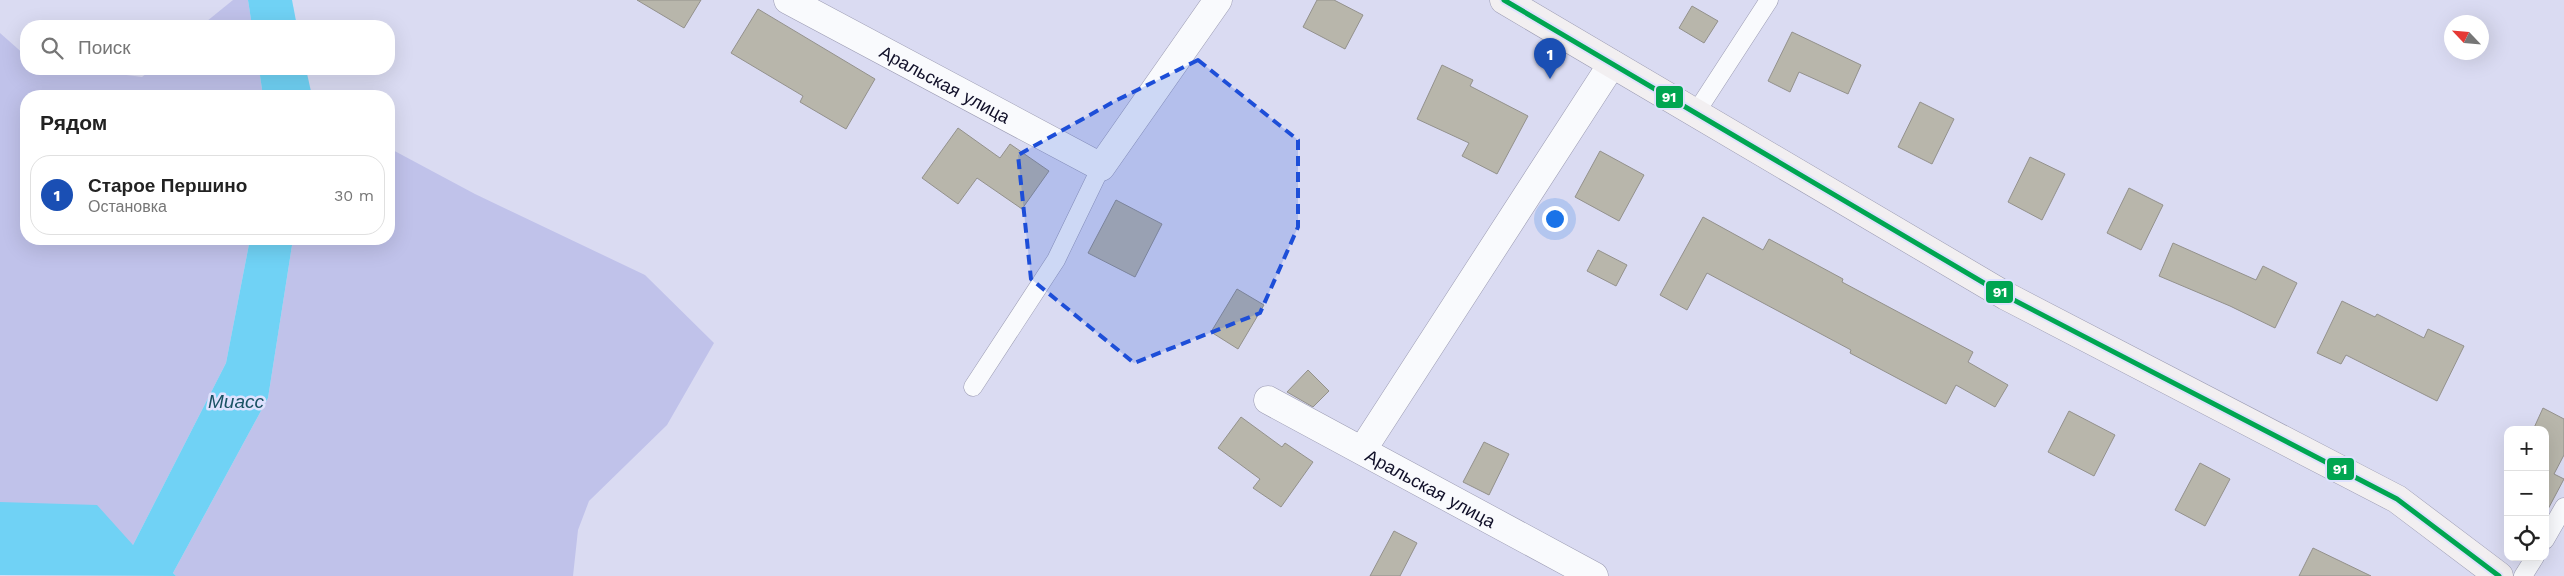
<!DOCTYPE html>
<html lang="ru">
<meta charset="utf-8">
<style>
:root{--surface:#fff;--page:#f6f6f6;--text:#222;--muted:#767676;--line:#e0e0e0;--accent:#0b8043}
body{margin:0;font-family:"Work Sans",sans-serif;background:var(--page);color:var(--text)}
.controls{position:absolute;right:15px;bottom:15px;display:grid;overflow:hidden;border-radius:10px;box-shadow:0 5px 20px #0002}
.controls button{width:45px;height:45px;display:grid;place-items:center;padding:0;border:0;border-bottom:1px solid var(--line);background:var(--surface);color:var(--text);font:25px sans-serif}
.compass{position:absolute;left:2444px;top:15px;width:45px;height:45px;border-radius:50%;background:var(--surface);box-shadow:0 5px 20px #0002;rotate:296deg}
.you{position:absolute;left:1554px;top:218px;width:18px;height:18px;margin:-12px;border:4px solid #fff;border-radius:50%;background:#1a73e8;box-shadow:0 0 0 8px #1a73e833}
.badge{display:grid;place-items:center;width:32px;height:32px;border-radius:50%;background:var(--accent);color:#fff;font-size:16px;font-weight:700}
.pin{position:absolute;translate:-50% -41px;filter:drop-shadow(0 1px 2px #0008)}
.pin::after{content:'';position:absolute;top:26px;width:18px;height:15px;background:inherit;clip-path:polygon(0 0,100% 0,50% 100%)}
.list{margin:0;padding:0;list-style:none}
h2{display:flex;justify-content:space-between;align-items:center;height:65px;margin:0;padding:0 20px;font-size:21px}
h2 small{font-size:16px;font-weight:400;color:var(--muted)}
.list li{display:grid;grid-template-columns:32px 1fr auto;gap:15px;align-items:center;box-sizing:border-box;height:80px;margin:0 10px 10px;padding:0 10px;border:1px solid var(--line);border-radius:20px}
.list b{display:block;font-size:19px;white-space:nowrap}
.list p{margin:0;font-size:16px;white-space:nowrap;color:var(--muted)}
.list em{font-size:16px;font-style:normal;color:var(--muted)}
.icon{flex:none;width:28px;height:28px;fill:none;stroke:currentColor;stroke-width:2;stroke-linecap:round;stroke-linejoin:round}
.map{position:relative;flex:none;width:2564px;height:576px;overflow:hidden}
.search{position:absolute;background:var(--surface);box-shadow:0 5px 20px #0002;left:20px;top:20px;width:375px;height:55px;display:flex;align-items:center;gap:12px;box-sizing:border-box;padding:0 18px;border-radius:20px;color:var(--muted);font-size:19px}
.panel{position:absolute;background:var(--surface);box-shadow:0 5px 20px #0002;left:20px;top:90px;width:375px;height:155px;border-radius:20px}
.map>svg:first-child{display:block}
.green{fill:#c0c2ea}
.water{fill:#70d2f5}
.building{fill:#b8b6ab;stroke:#93918c}
.lines{fill:none;stroke-linecap:round;stroke-linejoin:round}
.lane-casing{stroke:#9b9bb2;stroke-width:19}
.street-casing{stroke:#9b9bb2;stroke-width:29}
.secondary-casing{stroke:#9b9bb2;stroke-width:29}
.lane{stroke:#f9fafd;stroke-width:18}
.street{stroke:#f9fafd;stroke-width:28}
.secondary{stroke:#f2eff1;stroke-width:28}
.bus-1-casing{stroke:#dee1fd;stroke-width:9}
.bus-1{stroke:#00a651;stroke-width:5}
.marked{fill:#1d4ed8;fill-opacity:0.2;stroke:#1d4ed8;stroke-width:4;stroke-dasharray:10 6;stroke-linejoin:round}
.labels{text-anchor:middle;dominant-baseline:central;stroke-width:5;stroke-linejoin:round;paint-order:stroke}
.street-label{font-size:18px;fill:#100f28;stroke:#dee1fd}
.water-label{font-size:19px;font-style:italic;fill:#195263;stroke:#dee1fd}
.line-badge{stroke:#dee1fd;stroke-width:2}
.badge-label{font-size:14px;text-anchor:middle;font-weight:bold;fill:#fff}
</style>
<div class="map">
<svg width="2564" height="576" viewBox="0 0 2564 576">
<rect width="100%" height="100%" fill="#dadbf2"/>
<g class="green">
<polygon points="233,0 248,0 252,26 201,26"/>
<polygon points="0,33 26,56 26,69 80,69 142,77 152,69 259,69 263,96 26,96 26,239 250,239 226,363 133,545 0,502"/>
<polygon points="389,148 475,194 645,275 714,343 667,425 589,501 578,530 573,576 176,576 173,573 268,398 293,239 389,239"/>
</g>
<g class="water">
<polygon points="248,0 292,0 297,26 252,26"/>
<polygon points="259,69 306,69 312,96 263,96"/>
<polygon points="250,239 293,239 268,398 173,573 176,576 0,575 0,502 97,505 133,545 226,363"/>
</g>
<g class="building">
<polygon points="637,0 701,0 684,28"/>
<polygon points="1317,0 1334,0 1363,15 1345,49 1303,27"/>
<polygon points="1692,6 1718,21 1704,43 1679,28"/>
<polygon points="758,9 875,79 846,129 800,102 803,96 731,53"/>
<polygon points="1792,32 1861,65 1848,94 1799,72 1790,92 1768,81"/>
<polygon points="1442,65 1473,80 1470,86 1528,116 1497,174 1462,156 1469,143 1417,119"/>
<polygon points="1920,102 1954,119 1932,164 1898,147"/>
<polygon points="958,128 1000,158 1010,144 1049,171 1022,209 977,178 958,204 922,178"/>
<polygon points="1600,151 1644,175 1619,221 1575,197"/>
<polygon points="2030,157 2065,174 2042,220 2008,202"/>
<polygon points="2129,188 2163,205 2141,250 2107,233"/>
<polygon points="1116,200 1162,224 1135,277 1088,253"/>
<polygon points="1703,217 1763,250 1769,239 1843,279 1842,282 1973,352 1968,362 2008,385 1995,407 1956,385 1946,404 1850,353 1851,350 1707,273 1687,310 1660,295"/>
<polygon points="2173,243 2256,280 2263,266 2297,283 2275,328 2230,306 2159,276"/>
<polygon points="1598,250 1627,265 1616,286 1587,271"/>
<polygon points="1237,289 1264,305 1238,349 1211,332"/>
<polygon points="2342,301 2375,317 2377,314 2424,338 2428,329 2464,346 2437,401 2346,355 2341,364 2317,353"/>
<polygon points="1308,370 1329,391 1313,407 1287,392"/>
<polygon points="2543,408 2564,419 2564,455 2554,474 2564,479 2546,513 2545,430 2533,430"/>
<polygon points="2069,411 2115,435 2094,476 2048,452"/>
<polygon points="1241,417 1282,447 1285,443 1313,462 1281,507 1253,488 1260,479 1218,448"/>
<polygon points="1484,442 1509,454 1489,495 1463,482"/>
<polygon points="2200,463 2230,479 2205,526 2175,510"/>
<polygon points="1394,531 1417,543 1400,576 1370,576"/>
<polygon points="2313,548 2371,576 2299,576"/>
</g>
<g class="lines">
<defs>
<g id="lane">
<polyline points="1695,114 1769,0"/>
<polyline points="973,387 1056,260 1101,167"/>
<polyline points="2545,540 2564,507"/>
<polyline points="2523,576 2535,557"/>
</g>
<g id="street">
<path id="s1" d="M788,0L1101,167L1218,0"/>
<path id="s2" d="M1268,400L1594,576"/>
<polyline points="1363,449 1612,64"/>
</g>
<polyline id="secondary" points="1504,0 2006,296 2397,499 2499,576"/>
</defs>
<use href="#lane" class="lane-casing"/>
<use href="#street" class="street-casing"/>
<use href="#secondary" class="secondary-casing"/>
<use href="#lane" class="lane"/>
<use href="#street" class="street"/>
<use href="#secondary" class="secondary"/>
<defs>
<polyline id="bus-1" points="1504,0 2006,296 2397,499 2499,576"/>
</defs>
<use href="#bus-1" class="bus-1-casing"/>
<use href="#bus-1" class="bus-1"/>
</g>
<path class="marked" d="M1198,60L1298,140V227L1260,313L1134,363L1031,279L1018,155L1115,101Z"/>
<g class="labels">
<g class="street-label">
<text stroke="none"><textPath href="#s1" startOffset="178">Аральская улица</textPath></text>
<text stroke="none"><textPath href="#s2" startOffset="185">Аральская улица</textPath></text>
</g>
<g class="water-label">
<text x="236" y="401">Миасс</text>
</g>
</g>
<g class="line-badge">
<rect x="1655" y="85" width="29" height="24" rx="5" fill="#00a651"/>
<rect x="1985" y="280" width="29" height="24" rx="5" fill="#00a651"/>
<rect x="2326" y="457" width="29" height="24" rx="5" fill="#00a651"/>
</g>
<g class="badge-label">
<text x="1669" y="102">91</text>
<text x="2000" y="297">91</text>
<text x="2340" y="474">91</text>
</g>
</svg>
<div class="controls">
<button>+</button>
<button>−</button>
<button><svg class="icon" aria-label="locate" viewBox="0 0 24 24"><circle cx="12" cy="12" r="6"/><path d="M12 2v4M12 18v4M2 12h4M18 12h4"/></svg></button>
</div>
<svg class="compass" viewBox="-18 -18 36 36"><path d="M0-13l5 13h-10z" fill="#e53935"/><path d="M0 13l5-13h-10z" fill="#767676"/></svg>
<div class="you"></div>
<div class="pin badge" style="left:1550px;top:79px;background:#1a4fb4">1</div>
<div class="search"><svg class="icon" aria-label="search" viewBox="0 0 24 24"><circle cx="10" cy="10" r="6"/><path d="M15 15l6 6"/></svg>Поиск</div>
<section class="panel">
<h2>Рядом<small></small></h2>
<ul class="list">
<li><span class="badge" style="background:#1a4fb4">1</span><div><b>Старое Першино</b><p>Остановка</p></div><em>30 m</em></li>
</ul>
</section>
</div>
